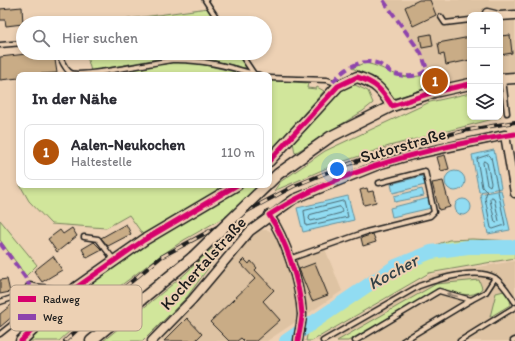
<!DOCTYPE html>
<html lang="de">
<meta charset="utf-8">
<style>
:root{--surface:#fff;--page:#f2f2f3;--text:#2b2b33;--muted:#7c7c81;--line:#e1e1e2;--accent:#b45309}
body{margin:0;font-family:Itim,sans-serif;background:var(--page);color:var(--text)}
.controls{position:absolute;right:12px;top:12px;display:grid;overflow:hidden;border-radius:8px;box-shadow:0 2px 6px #0003}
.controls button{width:36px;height:36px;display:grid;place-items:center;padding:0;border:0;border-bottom:1px solid var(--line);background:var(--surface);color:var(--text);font:20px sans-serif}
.you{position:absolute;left:337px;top:169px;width:14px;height:14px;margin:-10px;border:3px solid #fff;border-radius:50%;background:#1a73e8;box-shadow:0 0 0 6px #1a73e833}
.badge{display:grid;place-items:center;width:26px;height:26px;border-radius:50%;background:var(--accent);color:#fff;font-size:13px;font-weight:700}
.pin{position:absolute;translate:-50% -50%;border:2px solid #fff;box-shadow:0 1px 4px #0006}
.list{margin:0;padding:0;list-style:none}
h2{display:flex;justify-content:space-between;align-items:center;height:52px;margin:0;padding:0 16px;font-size:17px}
h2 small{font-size:13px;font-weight:400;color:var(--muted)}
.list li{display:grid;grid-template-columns:26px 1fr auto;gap:12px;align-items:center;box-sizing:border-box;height:56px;margin:0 8px 8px;padding:0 8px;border:1px solid var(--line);border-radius:8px}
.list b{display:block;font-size:15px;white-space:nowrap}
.list p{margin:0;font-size:13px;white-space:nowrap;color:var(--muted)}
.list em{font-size:13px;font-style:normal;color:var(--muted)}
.icon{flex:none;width:22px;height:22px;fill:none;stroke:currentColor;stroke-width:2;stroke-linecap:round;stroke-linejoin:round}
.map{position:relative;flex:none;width:515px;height:341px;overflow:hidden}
.search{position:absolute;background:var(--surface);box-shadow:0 2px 6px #0003;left:16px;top:16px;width:256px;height:44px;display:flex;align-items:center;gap:10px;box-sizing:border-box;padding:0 14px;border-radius:22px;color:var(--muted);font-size:15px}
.panel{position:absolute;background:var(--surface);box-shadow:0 2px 6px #0003;left:16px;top:72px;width:256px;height:116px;border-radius:8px}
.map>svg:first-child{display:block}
.built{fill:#dec3a3}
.green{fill:#d1e69b;stroke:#76815c}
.water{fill:#91dcf2;stroke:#628f9c}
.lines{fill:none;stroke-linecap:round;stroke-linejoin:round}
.shore{stroke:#4b6972;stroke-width:1}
.river{stroke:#91dcf2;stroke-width:14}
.building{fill:#c9ac86;stroke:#1c1c1c}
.service-casing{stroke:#1c1c1c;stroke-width:7}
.minor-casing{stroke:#1c1c1c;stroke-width:11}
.tertiary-casing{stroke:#1c1c1c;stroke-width:13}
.service{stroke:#edd1b4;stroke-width:4}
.minor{stroke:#edd1b4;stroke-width:8}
.tertiary{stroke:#edd1b4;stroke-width:10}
.rail-casing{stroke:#1c1c1c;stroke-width:4}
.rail{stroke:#edd1b4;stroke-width:2.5;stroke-dasharray:8;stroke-linecap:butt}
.tertiary-bridge-casing{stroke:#1c1c1c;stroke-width:13;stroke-linecap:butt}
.tertiary-bridge{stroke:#edd1b4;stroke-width:10}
.quiet{stroke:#8e44ad;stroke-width:4;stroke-dasharray:8 4;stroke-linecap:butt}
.cycleway-casing{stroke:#edd1b4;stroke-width:8}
.cycleway{stroke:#d6006c;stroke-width:5}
.oneway{fill:#8f8070}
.labels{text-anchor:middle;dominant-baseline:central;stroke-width:4;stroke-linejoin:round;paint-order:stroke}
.street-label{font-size:17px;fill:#1c1c1c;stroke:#edd1b4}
.water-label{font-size:18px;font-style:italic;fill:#334247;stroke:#edd1b4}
.key{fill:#edd1b4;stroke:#ae9b86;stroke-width:1}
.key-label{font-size:11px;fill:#1c1c1c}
</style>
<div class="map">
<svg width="515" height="341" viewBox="0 0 515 341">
<rect width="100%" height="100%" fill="#edd1b4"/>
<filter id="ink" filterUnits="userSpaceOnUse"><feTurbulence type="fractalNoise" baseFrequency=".025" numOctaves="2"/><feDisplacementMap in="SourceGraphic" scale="8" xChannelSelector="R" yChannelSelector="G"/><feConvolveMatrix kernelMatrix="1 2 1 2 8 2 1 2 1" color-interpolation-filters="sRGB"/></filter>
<g filter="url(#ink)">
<g class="built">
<polygon points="382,0 515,0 515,75 500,76 500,15 470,15 470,82 441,88"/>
<polygon points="261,230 268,230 273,233 287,260 325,249 342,291 267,341 160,341 192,306 236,249"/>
<polygon points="515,261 515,341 315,341 430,275"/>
</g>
<g class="green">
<polygon points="208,8 218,23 100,23"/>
<polygon points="70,53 238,53 247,66 244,68 215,61 186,56 163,58 91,71 87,57 75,57"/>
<polygon points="174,62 192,62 248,75 131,75 130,70"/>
<path d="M364,63C390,67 394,82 424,75L429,80L426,89L392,99L373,78L352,68Z"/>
<polygon points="269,80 308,83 307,88 316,89 317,87 324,91 269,153"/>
<polygon points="355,85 368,91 373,103 363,111 295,153 293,142 343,87"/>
<polygon points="470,93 470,117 500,117 500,114 501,117 389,146 336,164 274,191 280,182 325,151 430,102"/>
<polygon points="20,185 227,185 144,236 129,215 106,228 51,224 29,201"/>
<polygon points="242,185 254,185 257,189 235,211 184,240 153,261 115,290 59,341 25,341 70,296 146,242"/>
<polygon points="0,220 37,265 26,276 0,240"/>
<polygon points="472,239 515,241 515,258 429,273 312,341 306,341 310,318 398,259 449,240"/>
<polygon points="225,245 187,297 143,341 103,341 185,274 210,250"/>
<path d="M479,280L482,288C474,301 451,291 438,289L348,341H337L436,284Z"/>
<polygon points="504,291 511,297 510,305 490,317 496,293"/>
</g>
<g class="water">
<polygon points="494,150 501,188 479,192 472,155"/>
<circle cx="455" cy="181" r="10"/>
<polygon points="422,176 425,185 393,193 391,184"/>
<polygon points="422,189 424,196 395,202 394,196"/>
<polygon points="501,190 510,230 488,234 480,194"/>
<polygon points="348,196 354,220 303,232 297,208"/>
<polygon points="429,198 431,208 392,217 390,208"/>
<circle cx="463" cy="207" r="8"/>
</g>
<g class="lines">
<g class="shore">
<polygon points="489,155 491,157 505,225 493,229 491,228 485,198 487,192 482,187 477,159"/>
<polygon points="484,161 487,163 491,183 490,186 487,184 483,163"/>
<polygon points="492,197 494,198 499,221 497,223 495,222 490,200"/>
<polygon points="344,201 348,217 306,226 304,211"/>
<polygon points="340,207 342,211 341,213 311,221 309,219 310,215"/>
</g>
<polyline class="river" points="286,341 396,266 431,252 468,247 515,247"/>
</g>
<g class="building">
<polygon points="419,0 430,0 436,15 413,26 405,7"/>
<polygon points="22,7 23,24 6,26 5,20 0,20 0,9"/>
<polygon points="431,34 433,46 422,48 420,36"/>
<polygon points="510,35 512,53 500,55 500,36"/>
<polygon points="470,37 470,60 446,65 444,54 440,55 438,43"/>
<polygon points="35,53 54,53 57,73 19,75 19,78 0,80 0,57"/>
<polygon points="445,155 449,169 441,171 437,157"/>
<polygon points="443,181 450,207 439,210 432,183"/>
<polygon points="367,188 368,192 373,191 376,202 364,205 360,190"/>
<polygon points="126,224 131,234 108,246 101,238"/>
<polygon points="72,228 77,236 57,252 48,239 60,230 63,234"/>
<polygon points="373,234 376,242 363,246 361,238"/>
<polygon points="94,242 102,250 87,258 82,249"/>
<polygon points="53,256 62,270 42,282 34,271"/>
<polygon points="244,259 249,264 251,261 257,268 255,270 274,290 263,301 280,320 256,341 244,341 241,338 237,341 229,341 210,322 255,279 240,263"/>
<polygon points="315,263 328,295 312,301 299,269"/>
<polygon points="7,279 10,292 0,294 0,280"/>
<polygon points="26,293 32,300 0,327 0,314"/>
<polygon points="187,318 202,334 195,341 164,341"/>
</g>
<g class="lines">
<defs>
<g id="service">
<polyline points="205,0 220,23"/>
<polyline points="441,17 445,23 470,20"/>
<polyline points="0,45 23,43"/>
<path d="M58,53C62,60 64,69 71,73C82,78 156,62 172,60C200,59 227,66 254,74"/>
<polyline points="240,53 254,74 259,75"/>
<polyline points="269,78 327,80 333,82 338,86"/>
<polyline points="503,79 507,113"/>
<polyline points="84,237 98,239 114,260"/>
<polyline points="289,259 366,232 430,216 434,212 425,171 379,183"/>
<polyline points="0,302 12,298 30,287"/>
<polyline points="0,334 48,296 51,291"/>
<path d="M323,341L419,286C438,279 477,267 495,278C504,284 509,294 515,302"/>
<polyline points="355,341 439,291 471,300 486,292 495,278"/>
<polyline points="403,341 471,300"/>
<polyline points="460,341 515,307"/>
<polyline points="513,341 515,340"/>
</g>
<g id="minor">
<polyline points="487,13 495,15"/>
<polyline points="500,16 515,15"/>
<path d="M269,215C286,239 300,284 302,314C302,322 299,332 298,341"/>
<path d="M30,287C43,291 55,288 67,295"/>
<polyline points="152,341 192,300 250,231 294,199 381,164 412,155 505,135 515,193"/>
</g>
<g id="tertiary">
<polyline points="500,79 515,78"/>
<path d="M269,161L338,86L357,77C376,83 381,89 392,106"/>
<polyline points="269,183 278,174 330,137 392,106 434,92 470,84"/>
<polyline points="21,341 77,287 144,240 237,185"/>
<polyline points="91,341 193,257"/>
</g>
</defs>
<use href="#service" class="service-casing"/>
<use href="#minor" class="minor-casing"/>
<use href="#tertiary" class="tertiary-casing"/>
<use href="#service" class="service"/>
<use href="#minor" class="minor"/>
<use href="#tertiary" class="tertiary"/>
<defs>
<polyline id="rail" points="65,341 108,301 161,257 294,186 338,168 385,151 463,131 515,122"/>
</defs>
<use href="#rail" class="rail-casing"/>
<use href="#rail" class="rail"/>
<defs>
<polyline id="tertiary-bridge" points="193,257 267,185"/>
</defs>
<use href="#tertiary-bridge" class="tertiary-bridge-casing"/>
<use href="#tertiary-bridge" class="tertiary-bridge"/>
<g class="quiet">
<path d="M333,82C343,69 362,57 379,64C385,67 389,72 395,74C405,77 420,78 427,69L421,53L383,0"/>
<polyline points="0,243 25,277 30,287"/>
</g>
<defs>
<g id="cycleway">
<path d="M269,161L338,86L357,77C376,83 381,89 392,106L434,92L470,84"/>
<polyline points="21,341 77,287 144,240 237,185"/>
<path d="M298,341C299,332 302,322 302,314C300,284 286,239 269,215C339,169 433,147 515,134"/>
</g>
</defs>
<use href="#cycleway" class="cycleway-casing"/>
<use href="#cycleway" class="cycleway"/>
</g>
<defs><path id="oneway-solid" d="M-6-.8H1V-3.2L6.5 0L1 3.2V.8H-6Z"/></defs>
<use class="oneway" href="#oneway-solid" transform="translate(452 295) rotate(-165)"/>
</g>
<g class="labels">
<g class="street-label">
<text transform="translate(403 145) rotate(-16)">Sutorstraße</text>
<text transform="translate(203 263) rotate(-48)">Kochertalstraße</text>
</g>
<g class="water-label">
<text transform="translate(393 272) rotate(-29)">Kocher</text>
</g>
</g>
<rect x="10" y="285" width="132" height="46" rx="6" class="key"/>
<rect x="18" y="296" width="18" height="6" fill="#d6006c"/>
<rect x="18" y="314" width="18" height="6" fill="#8e44ad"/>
<g class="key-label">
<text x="43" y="303">Radweg</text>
<text x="43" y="321">Weg</text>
</g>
</svg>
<div class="controls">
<button>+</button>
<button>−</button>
<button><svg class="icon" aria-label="layers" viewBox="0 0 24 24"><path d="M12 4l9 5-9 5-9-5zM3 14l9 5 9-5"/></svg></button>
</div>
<div class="you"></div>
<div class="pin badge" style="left:435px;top:81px">1</div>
<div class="search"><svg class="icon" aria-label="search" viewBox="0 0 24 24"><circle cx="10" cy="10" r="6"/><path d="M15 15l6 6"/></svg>Hier suchen</div>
<section class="panel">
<h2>In der Nähe<small></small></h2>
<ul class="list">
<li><span class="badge">1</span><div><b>Aalen-Neukochen</b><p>Haltestelle</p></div><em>110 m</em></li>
</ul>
</section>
</div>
